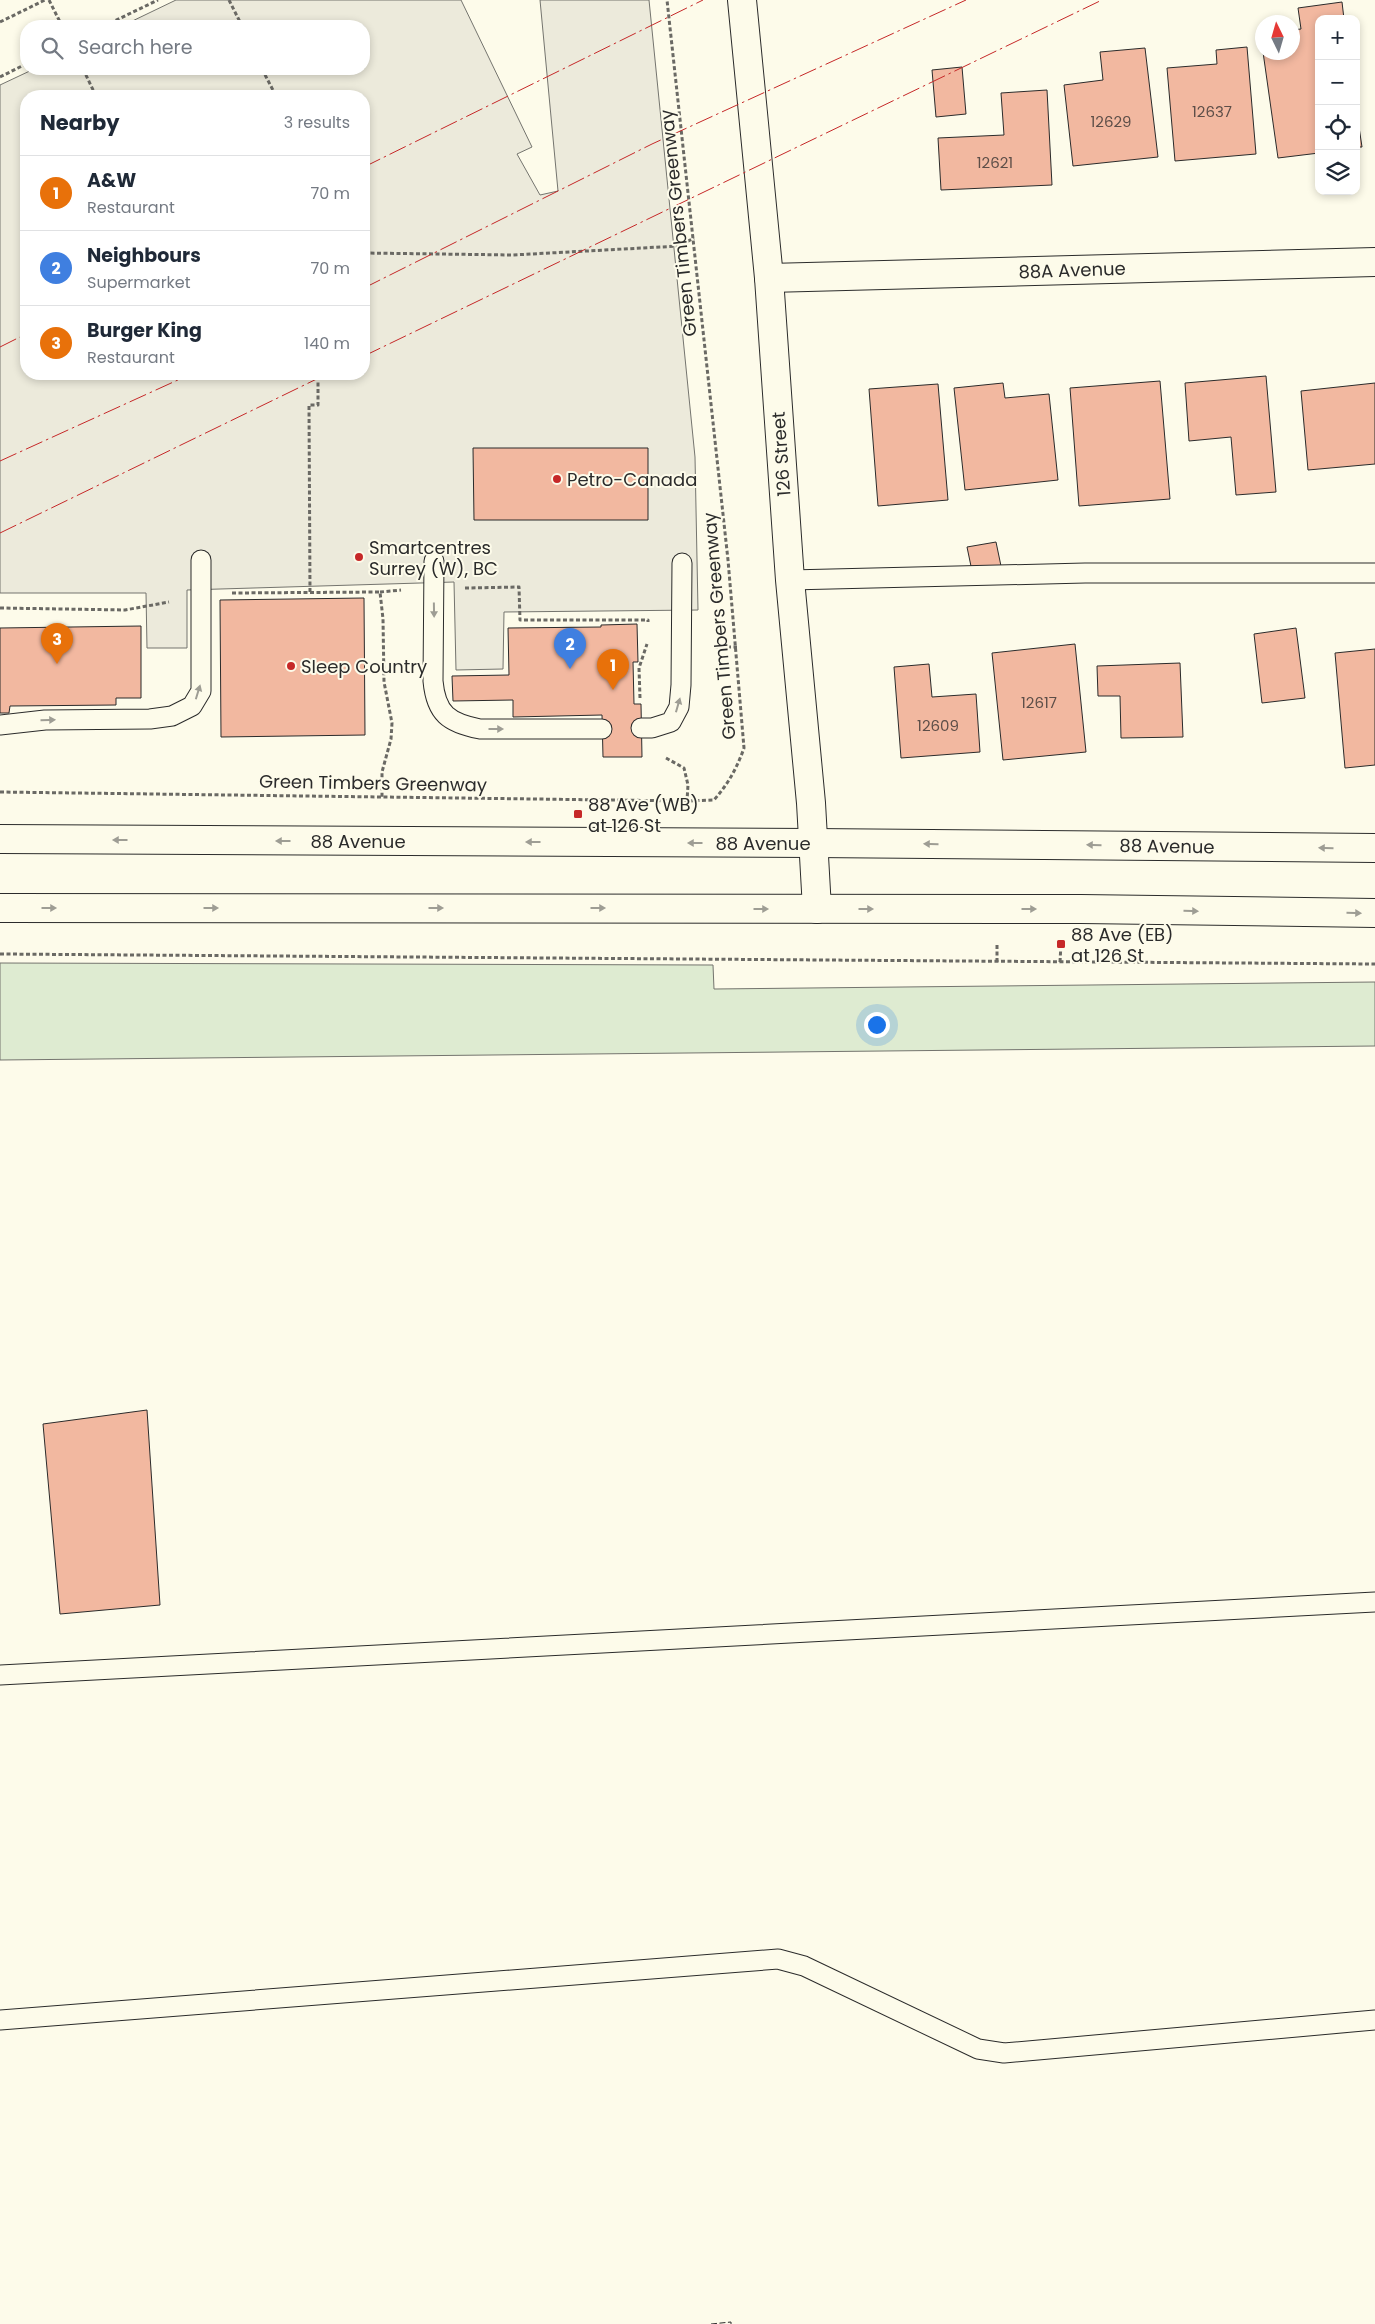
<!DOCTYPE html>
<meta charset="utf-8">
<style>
:root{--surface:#fff;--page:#f2f2f3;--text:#1f2937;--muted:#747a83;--line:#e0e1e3;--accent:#c62828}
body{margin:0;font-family:Poppins,sans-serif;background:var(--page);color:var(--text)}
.controls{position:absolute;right:15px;top:15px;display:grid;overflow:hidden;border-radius:10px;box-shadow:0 2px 8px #0003}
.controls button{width:45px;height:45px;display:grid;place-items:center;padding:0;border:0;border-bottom:1px solid var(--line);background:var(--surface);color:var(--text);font:25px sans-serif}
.compass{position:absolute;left:1255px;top:15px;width:45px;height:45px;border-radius:50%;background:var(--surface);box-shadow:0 2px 8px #0003;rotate:355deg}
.you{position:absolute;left:876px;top:1024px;width:18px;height:18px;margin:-12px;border:4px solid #fff;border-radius:50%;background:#1a73e8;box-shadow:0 0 0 8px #1a73e833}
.badge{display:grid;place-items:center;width:32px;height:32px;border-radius:50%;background:var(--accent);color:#fff;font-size:16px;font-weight:700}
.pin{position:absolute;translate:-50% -41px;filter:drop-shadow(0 1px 2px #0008)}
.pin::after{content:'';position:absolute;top:26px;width:18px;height:15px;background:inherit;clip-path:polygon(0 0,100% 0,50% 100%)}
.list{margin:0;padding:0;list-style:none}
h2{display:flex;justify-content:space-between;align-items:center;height:65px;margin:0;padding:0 20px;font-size:21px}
h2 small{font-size:16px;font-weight:400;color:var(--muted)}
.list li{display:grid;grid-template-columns:32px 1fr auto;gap:15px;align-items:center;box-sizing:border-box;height:75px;padding:0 20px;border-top:1px solid var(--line)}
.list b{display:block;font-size:19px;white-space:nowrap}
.list p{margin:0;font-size:16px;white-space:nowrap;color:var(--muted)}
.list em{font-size:16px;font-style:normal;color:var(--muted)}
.icon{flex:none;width:28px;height:28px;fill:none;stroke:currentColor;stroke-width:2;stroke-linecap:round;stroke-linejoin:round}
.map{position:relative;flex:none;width:1375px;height:2324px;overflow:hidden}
.search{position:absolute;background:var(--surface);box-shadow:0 2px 8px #0003;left:20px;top:20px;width:350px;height:55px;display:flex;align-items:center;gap:12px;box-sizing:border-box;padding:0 18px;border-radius:20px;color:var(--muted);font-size:19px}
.panel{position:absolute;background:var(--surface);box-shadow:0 2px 8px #0003;left:20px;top:90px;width:350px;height:290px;border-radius:20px}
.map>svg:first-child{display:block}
.green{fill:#deebd1;stroke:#74746e}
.parking{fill:#eceadb;stroke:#74746e;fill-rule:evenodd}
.building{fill:#f2b8a0;stroke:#2b2b2b}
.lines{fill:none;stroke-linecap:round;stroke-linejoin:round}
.service-casing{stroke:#2b2b2b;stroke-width:21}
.minor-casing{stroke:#2b2b2b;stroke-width:30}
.tertiary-casing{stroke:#2b2b2b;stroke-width:30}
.secondary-casing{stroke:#2b2b2b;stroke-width:30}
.path{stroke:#6a6964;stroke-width:3;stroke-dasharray:4 2.5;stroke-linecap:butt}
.service{stroke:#fdfbea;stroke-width:19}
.minor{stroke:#fdfbea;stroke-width:28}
.tertiary{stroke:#fdfbea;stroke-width:28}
.secondary{stroke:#fdfbea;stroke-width:28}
.fence{stroke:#2b2b2b;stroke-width:1;stroke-dasharray:6 2.5;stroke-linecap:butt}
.power{stroke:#c62828;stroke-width:1;stroke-dasharray:18 4 2.5 4;stroke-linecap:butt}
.oneway{fill:#9e9d94}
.poi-dot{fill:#c62828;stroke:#fdfbea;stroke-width:2}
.labels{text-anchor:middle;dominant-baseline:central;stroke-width:4;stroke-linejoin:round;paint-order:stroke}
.number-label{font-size:15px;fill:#5d4e48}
.street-label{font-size:18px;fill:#2b2b2b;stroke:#fdfbea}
.poi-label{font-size:18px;fill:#2b2b2b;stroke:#fdfbea;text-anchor:start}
</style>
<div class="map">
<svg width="1375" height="2324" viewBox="0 0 1375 2324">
<rect width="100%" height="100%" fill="#fdfbea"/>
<polygon class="green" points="0,963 713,965 714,989 1375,982 1375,1046 0,1060"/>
<path class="parking" d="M176,0H461L532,147L517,154L540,195L558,191L540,0H649L695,457L698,610L504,612L503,669L456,670L454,582L187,590V648H147L146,593H0V85L34,69H364V26H122ZM26,96H364V374H26Z"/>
<g class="building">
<polygon points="1342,2 1344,19 1319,19 1319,153 1278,158 1263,52 1292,52 1292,30 1301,29 1298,8"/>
<polygon points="1247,47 1256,154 1175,161 1167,68 1217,64 1216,50"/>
<polygon points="1145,48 1158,157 1073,166 1064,85 1103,80 1100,52"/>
<polygon points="962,67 966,114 936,117 932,70"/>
<polygon points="1047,90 1052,185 941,190 938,138 1004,135 1001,93"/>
<polygon points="1356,107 1362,147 1356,147"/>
<polygon points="1266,376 1276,492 1236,495 1231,437 1189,441 1185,383"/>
<polygon points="1160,381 1170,499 1079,506 1070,388"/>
<polygon points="1003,383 1005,398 1049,394 1058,480 965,490 954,388"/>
<polygon points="1375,383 1375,464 1308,470 1301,391"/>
<polygon points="938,384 948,500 878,506 869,389"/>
<polygon points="473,448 648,448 648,520 474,520"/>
<polygon points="996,542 1001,566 972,571 967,547"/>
<polygon points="364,598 365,735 221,737 220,600"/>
<polygon points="637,624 638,662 633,662 634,704 641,704 642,757 603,757 602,715 513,717 513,700 453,701 452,676 509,675 508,628 601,627 601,625"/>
<polygon points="141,626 141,698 116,698 116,705 10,706 9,713 0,713 0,628"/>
<polygon points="1296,628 1305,698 1262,703 1254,634"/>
<polygon points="1075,644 1086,752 1003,760 992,653"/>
<polygon points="1375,649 1375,765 1345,768 1335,653"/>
<polygon points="1180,663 1183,737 1121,738 1120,696 1098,696 1097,666"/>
<polygon points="929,664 932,697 976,694 980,752 901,758 894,667"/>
<polygon points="147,1410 160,1605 60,1614 43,1424"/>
</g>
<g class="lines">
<defs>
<g id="service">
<path d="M434,561L433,681C436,714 449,723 480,729H602"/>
<polyline points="790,580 1085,573 1375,573"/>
<polyline points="0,725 45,720 150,719 172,716 192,706 201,691 201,560"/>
<polyline points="641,728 652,728 671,722 679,707 681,685 682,563"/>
<polyline points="0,1675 1375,1602"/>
<polyline points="0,2020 778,1959 804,1966 978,2049 1004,2053 1375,2020"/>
</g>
<polyline id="minor" points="769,278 1375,262"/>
<polyline id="tertiary" points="742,0 769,278 790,580 811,803 817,909"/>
<g id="secondary">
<polyline points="0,839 814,843 1375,848"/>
<polyline points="0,908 1081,909 1375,913"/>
</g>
</defs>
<use href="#service" class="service-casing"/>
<use href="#minor" class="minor-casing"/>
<use href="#tertiary" class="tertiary-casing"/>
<use href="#secondary" class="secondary-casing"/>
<g class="path">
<polyline points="49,0 62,26"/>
<polyline points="229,0 242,26"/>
<polyline points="0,22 45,0"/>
<polyline points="104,26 158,0"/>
<polyline points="83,69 96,96"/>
<polyline points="262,69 276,96"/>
<polyline points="0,77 26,64"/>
<polyline points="364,253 513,255 679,246 694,238"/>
<polyline points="465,588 519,587 520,620 648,620 648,622"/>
<polyline points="310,592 309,405 318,405 318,374"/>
<polyline points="380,592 401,590"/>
<polyline points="232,593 380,592 383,619 384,682 392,723 391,739 382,772 382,797"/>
<polyline points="0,608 125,610 169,602"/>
<polyline points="714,647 737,647"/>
<polyline points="640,698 639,668 647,644"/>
<polyline points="666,758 684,768 688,785 687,801"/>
<path d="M0,792L687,801L714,800C728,784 737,768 744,748L728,560L667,0"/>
<polyline points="0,954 1375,964"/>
<polyline points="997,962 997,945"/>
<polyline points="1060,962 1061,944"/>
</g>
<use href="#service" class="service"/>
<use href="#minor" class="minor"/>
<use href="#tertiary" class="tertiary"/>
<use href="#secondary" class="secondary"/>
<polyline class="fence" points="711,2324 731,2322 731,2324"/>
<g class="power">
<polyline points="364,167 703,0"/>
<polyline points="364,288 652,144 966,0"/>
<polyline points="0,347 26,334"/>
<polyline points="364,356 1102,0"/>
<polyline points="0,461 191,374"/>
<polyline points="0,533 327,374"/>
</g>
</g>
<defs><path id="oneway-solid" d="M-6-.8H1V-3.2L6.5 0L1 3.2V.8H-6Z" transform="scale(1.25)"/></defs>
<g class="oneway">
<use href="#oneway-solid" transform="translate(434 610) rotate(89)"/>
<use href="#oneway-solid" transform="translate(198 692) rotate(-73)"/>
<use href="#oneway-solid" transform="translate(678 705) rotate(-74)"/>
<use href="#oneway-solid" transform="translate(48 720) rotate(-2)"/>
<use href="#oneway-solid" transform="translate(496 729)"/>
<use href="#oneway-solid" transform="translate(120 840) rotate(-180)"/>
<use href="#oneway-solid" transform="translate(283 841) rotate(-180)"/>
<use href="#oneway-solid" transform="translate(533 842) rotate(-180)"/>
<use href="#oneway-solid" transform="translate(695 843) rotate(-180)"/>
<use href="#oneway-solid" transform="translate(931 844) rotate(-179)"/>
<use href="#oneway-solid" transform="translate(1094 845) rotate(-179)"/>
<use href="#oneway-solid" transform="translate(1326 848) rotate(-179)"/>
<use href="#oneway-solid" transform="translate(49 908)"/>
<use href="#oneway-solid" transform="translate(211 908)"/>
<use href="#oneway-solid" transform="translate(436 908)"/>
<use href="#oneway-solid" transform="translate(598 908)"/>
<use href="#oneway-solid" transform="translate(761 909)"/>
<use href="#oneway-solid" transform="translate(866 909)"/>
<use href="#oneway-solid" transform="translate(1029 909)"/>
<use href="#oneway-solid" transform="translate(1191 911) rotate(1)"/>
<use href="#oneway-solid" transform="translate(1354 913) rotate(1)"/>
</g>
<g class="poi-dot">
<circle cx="557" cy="479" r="5"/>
<circle cx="359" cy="557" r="5"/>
<circle cx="291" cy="666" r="5"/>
<rect x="573" y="809" width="10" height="10" rx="2.5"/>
<rect x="1056" y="939" width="10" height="10" rx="2.5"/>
</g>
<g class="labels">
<g class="number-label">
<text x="1212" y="111">12637</text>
<text x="1111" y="121">12629</text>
<text x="995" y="162">12621</text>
<text x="1039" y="702">12617</text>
<text x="938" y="725">12609</text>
</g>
<g class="street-label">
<text transform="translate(678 223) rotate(-96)">Green Timbers Greenway</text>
<text transform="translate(1072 270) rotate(-2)">88A Avenue</text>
<text transform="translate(781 454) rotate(-94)">126 Street</text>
<text transform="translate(719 626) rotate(-95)">Green Timbers Greenway</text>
<text transform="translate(373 783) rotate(1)">Green Timbers Greenway</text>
<text x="358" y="841">88 Avenue</text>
<text x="763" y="843">88 Avenue</text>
<text transform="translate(1167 846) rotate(1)">88 Avenue</text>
</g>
<g class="poi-label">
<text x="567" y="479">Petro-Canada</text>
<text x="369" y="547">Smartcentres<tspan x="369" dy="21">Surrey (W), BC</tspan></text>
<text x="301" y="666">Sleep Country</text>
<text x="588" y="804">88 Ave (WB)<tspan x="588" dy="21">at 126 St</tspan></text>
<text x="1071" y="934">88 Ave (EB)<tspan x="1071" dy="21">at 126 St</tspan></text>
</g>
</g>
</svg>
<div class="controls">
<button>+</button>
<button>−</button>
<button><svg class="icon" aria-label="locate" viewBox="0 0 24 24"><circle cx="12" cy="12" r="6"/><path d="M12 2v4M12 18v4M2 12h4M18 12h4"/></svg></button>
<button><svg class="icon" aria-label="layers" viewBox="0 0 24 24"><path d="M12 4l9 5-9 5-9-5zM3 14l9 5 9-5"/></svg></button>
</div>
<svg class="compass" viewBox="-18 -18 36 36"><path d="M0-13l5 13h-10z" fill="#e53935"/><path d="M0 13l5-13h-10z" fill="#747a83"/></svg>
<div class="you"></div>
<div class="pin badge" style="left:613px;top:690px;background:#e8710a">1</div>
<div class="pin badge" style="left:570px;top:669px;background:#3f7fe0">2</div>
<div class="pin badge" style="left:57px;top:664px;background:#e8710a">3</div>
<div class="search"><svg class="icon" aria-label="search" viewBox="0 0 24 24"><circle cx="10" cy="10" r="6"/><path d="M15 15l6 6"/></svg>Search here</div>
<section class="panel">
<h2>Nearby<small>3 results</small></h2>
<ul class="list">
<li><span class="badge" style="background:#e8710a">1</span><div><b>A&amp;W</b><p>Restaurant</p></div><em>70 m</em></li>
<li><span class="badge" style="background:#3f7fe0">2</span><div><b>Neighbours</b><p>Supermarket</p></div><em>70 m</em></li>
<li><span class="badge" style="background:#e8710a">3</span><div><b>Burger King</b><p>Restaurant</p></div><em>140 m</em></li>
</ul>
</section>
</div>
